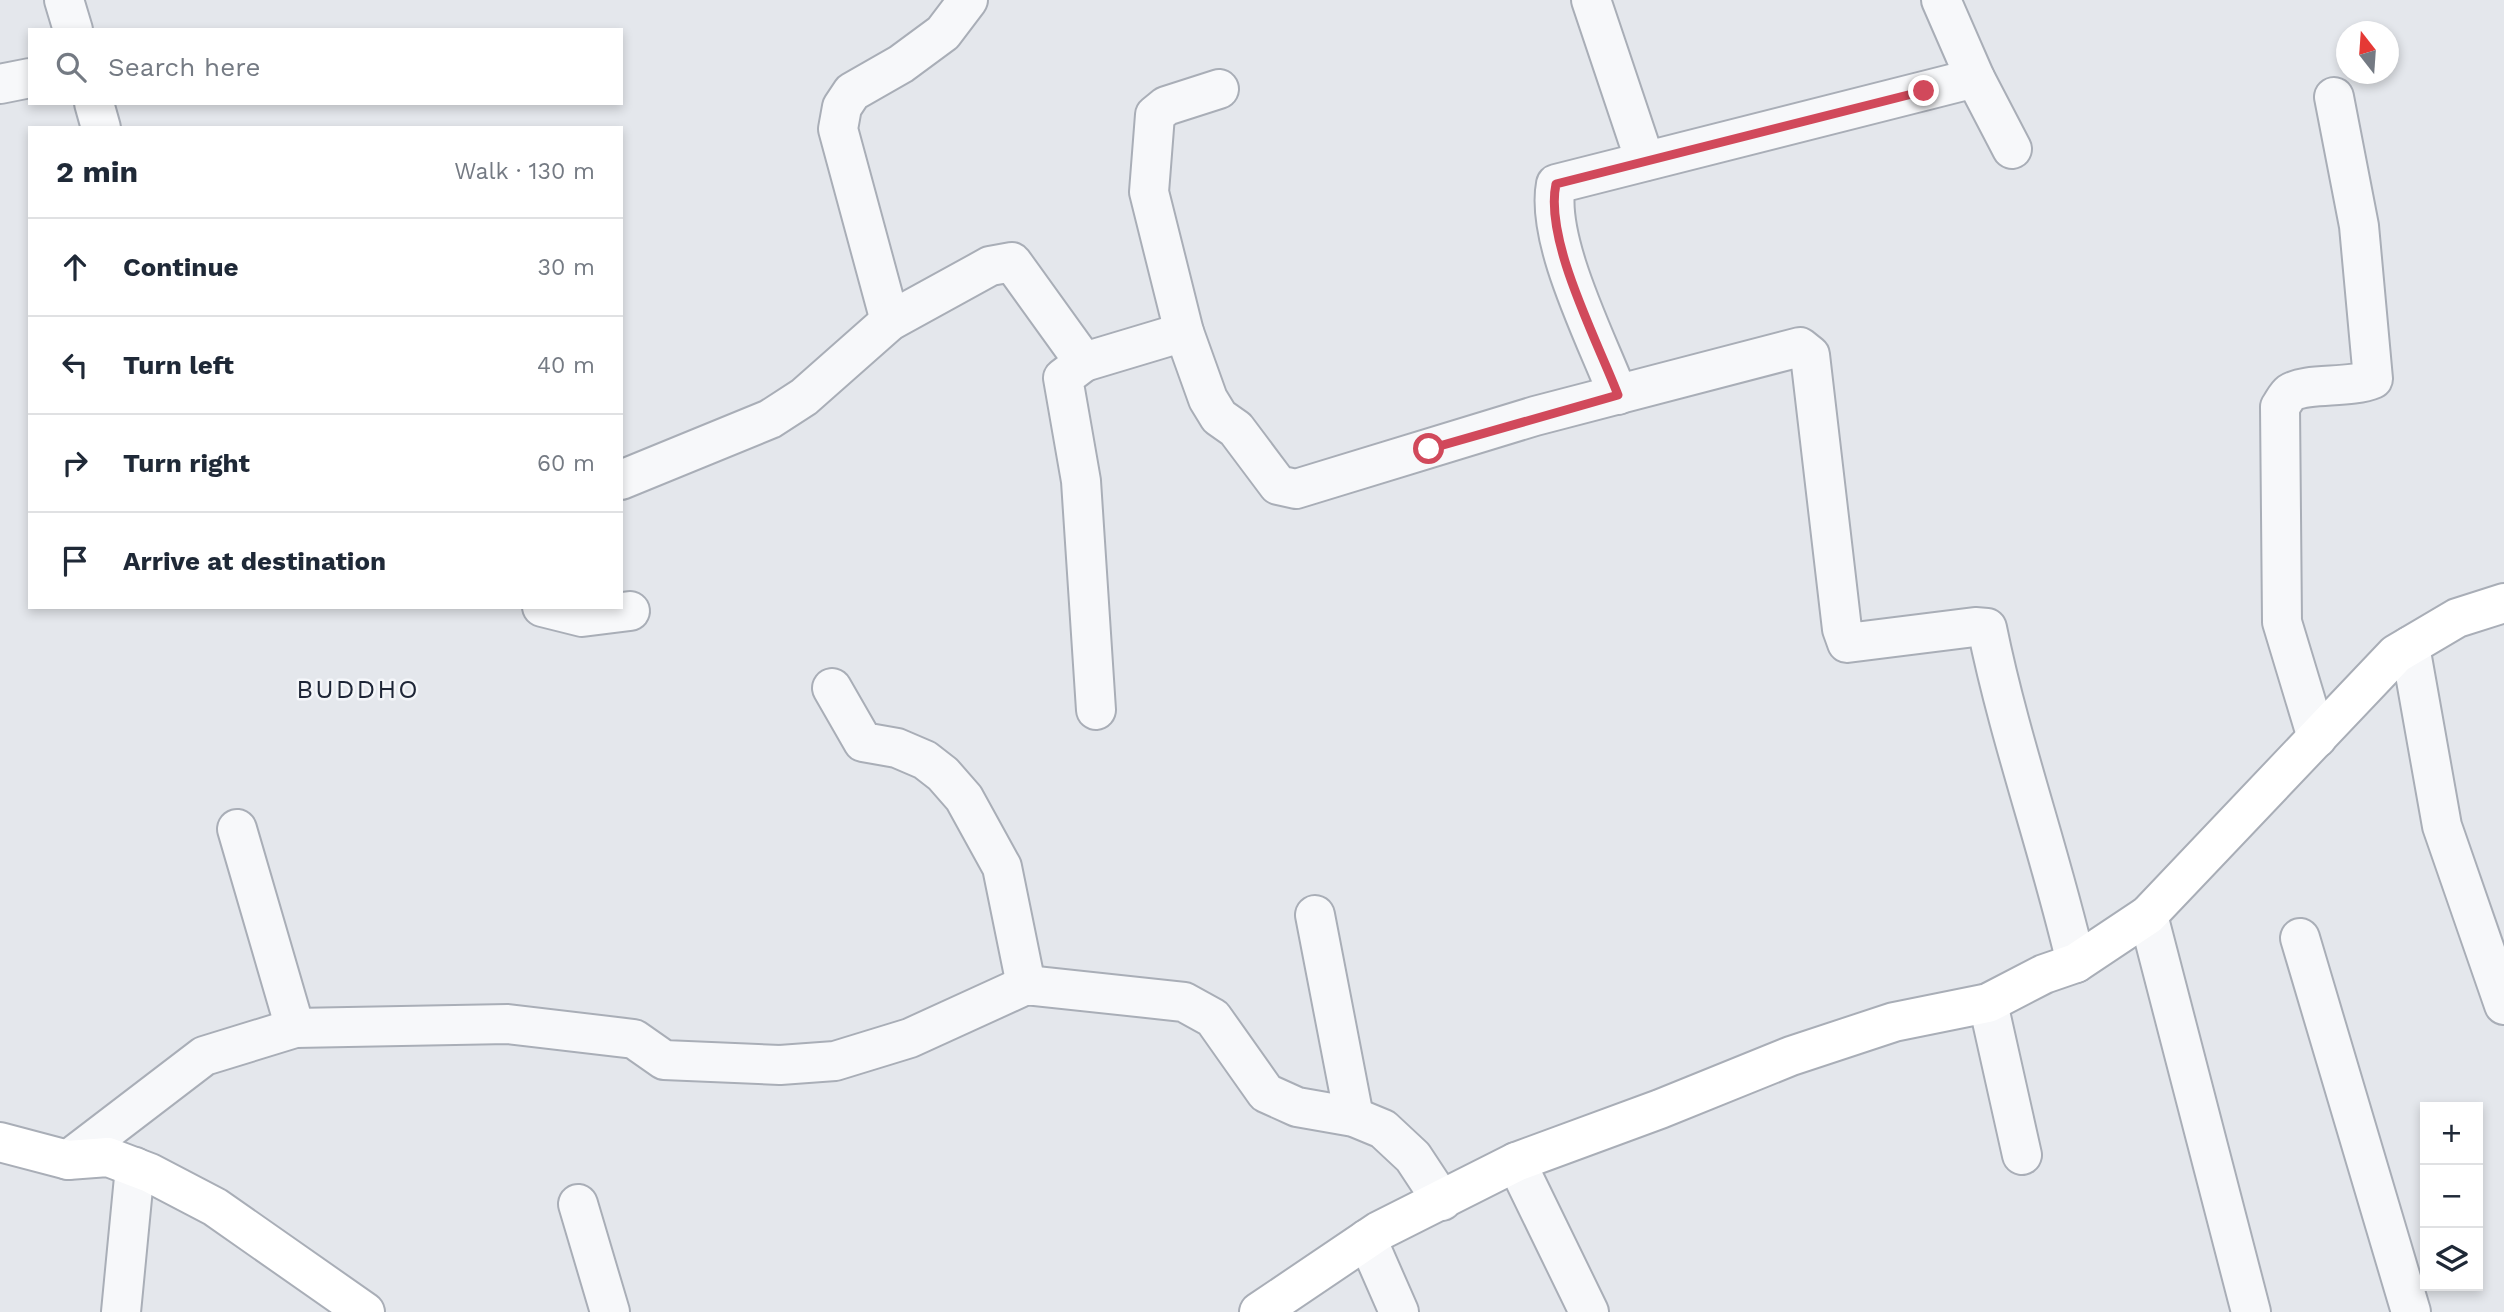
<!DOCTYPE html>
<meta charset="utf-8">
<style>
:root{--surface:#fff;--page:#f6f6f7;--text:#1f2937;--muted:#747a83;--line:#e0e1e3}
body{margin:0;font-family:"Work Sans",sans-serif;background:var(--page);color:var(--text)}
.controls{position:absolute;right:21px;bottom:21px;display:grid;overflow:hidden;border-radius:0px;box-shadow:0 4px 10px #0003}
.controls button{width:63px;height:63px;display:grid;place-items:center;padding:0;border:0;border-bottom:2px solid var(--line);background:var(--surface);color:var(--text);font:35px sans-serif}
.compass{position:absolute;left:2336px;top:21px;width:63px;height:63px;border-radius:50%;background:var(--surface);box-shadow:0 4px 10px #0003;rotate:343deg}
.stop{position:absolute;width:21px;height:21px;margin:-16px;border:5px solid #d1495b;border-radius:50%;background:#fff}
.stop.end{background:#d1495b;border-color:#fff;box-shadow:0 2px 7px #0008}
.list{margin:0;padding:0;list-style:none}
h2{display:flex;justify-content:space-between;align-items:center;height:91px;margin:0;padding:0 28px;font-size:30px}
h2 small{font-size:23px;font-weight:400;color:var(--muted)}
.list li{display:grid;grid-template-columns:46px 1fr auto;gap:21px;align-items:center;box-sizing:border-box;height:98px;padding:0 28px;border-top:2px solid var(--line)}
.list b{display:block;font-size:26px;white-space:nowrap}
.list em{font-size:23px;font-style:normal;color:var(--muted)}
.icon{flex:none;width:38px;height:38px;fill:none;stroke:currentColor;stroke-width:2;stroke-linecap:round;stroke-linejoin:round}
.map{position:relative;flex:none;width:2504px;height:1312px;overflow:hidden}
.search{position:absolute;background:var(--surface);box-shadow:0 4px 10px #0003;left:28px;top:28px;width:595px;height:77px;display:flex;align-items:center;gap:18px;box-sizing:border-box;padding:0 24px;border-radius:0px;color:var(--muted);font-size:26px}
.panel{position:absolute;background:var(--surface);box-shadow:0 4px 10px #0003;left:28px;top:126px;width:595px;height:483px;border-radius:0px}
.map>svg:first-child{display:block}
.lines{fill:none;stroke-linecap:round;stroke-linejoin:round}
.street-casing{stroke:#a9aeb7;stroke-width:42}
.secondary-casing{stroke:#a9aeb7;stroke-width:42}
.street{stroke:#f7f8fa;stroke-width:38}
.secondary{stroke:#fff;stroke-width:38}
.route{stroke:#d1495b;stroke-width:9}
.labels{text-anchor:middle;dominant-baseline:central;stroke-width:5;stroke-linejoin:round;paint-order:stroke}
.quarter-label{font-size:26px;letter-spacing:2px;fill:#1d2536;stroke:#f4f6f9}
</style>
<div class="map">
<svg width="2504" height="1312" viewBox="0 0 2504 1312">
<rect width="100%" height="100%" fill="#e4e7ec"/>
<g class="lines">
<defs>
<g id="street">
<polyline points="64,0 73,30"/>
<polyline points="1591,0 1645,161"/>
<polyline points="1941,0 1975,78 2012,149"/>
<polyline points="0,84 30,78"/>
<path d="M1219,89L1166,106L1155,115L1149,192L1184,332L1208,399L1219,417L1236,429L1278,485L1296,489L1535,416L1800,347L1810,355L1842,629L1847,643L1975,627L1987,628C2010,741 2050,851 2076,963"/>
<polyline points="94,103 101,128"/>
<polyline points="890,321 838,129 842,107 852,92 901,64 943,33 968,0"/>
<polyline points="1084,362 1063,378 1081,481 1096,710"/>
<path d="M1618,395C1597,340 1545,240 1556,184L1975,78"/>
<polyline points="621,480 770,419 804,397 890,321 990,266 1012,262 1084,362 1184,332"/>
<polyline points="542,607 582,617 630,611"/>
<polyline points="2410,646 2442,826 2504,1005"/>
<polyline points="832,688 863,742 897,748 925,760 943,774 964,798 1002,867 1026,985"/>
<path d="M2317,738L2282,622L2280,407C2283,403 2286,396 2290,393C2306,382 2350,389 2373,379L2359,226L2334,97"/>
<polyline points="237,829 295,1028"/>
<polyline points="1315,915 1354,1117"/>
<polyline points="2148,915 2251,1312"/>
<polyline points="2300,938 2411,1312"/>
<polyline points="1988,1003 2022,1155"/>
<polyline points="68,1160 204,1056 295,1028 508,1024 634,1039 664,1060 780,1065 835,1061 910,1038 1026,985 1184,1002 1213,1018 1266,1093 1297,1107 1354,1117 1383,1129 1413,1157 1442,1201"/>
<polyline points="1516,1162 1589,1312"/>
<polyline points="578,1204 610,1312"/>
<polyline points="1367,1239 1399,1312"/>
<polyline points="121,1312 135,1167"/>
</g>
<g id="secondary">
<polyline points="0,1142 68,1160 108,1157 150,1173 215,1207 365,1312"/>
<polyline points="1259,1312 1379,1231 1516,1162 1660,1109 1791,1056 1894,1022 1988,1003 2044,974 2076,963 2148,915 2396,654 2457,618 2504,603"/>
</g>
</defs>
<use href="#street" class="street-casing"/>
<use href="#secondary" class="secondary-casing"/>
<use href="#street" class="street"/>
<use href="#secondary" class="secondary"/>
</g>
<g class="lines">
<path class="route" d="M1429,449L1618,395C1597,340 1544,240 1556,184L1924,91"/>
</g>
<g class="labels">
<g class="quarter-label">
<text x="358" y="689">BUDDHO</text>
</g>
</g>
</svg>
<div class="controls">
<button>+</button>
<button>−</button>
<button><svg class="icon" aria-label="layers" viewBox="0 0 24 24"><path d="M12 4l9 5-9 5-9-5zM3 14l9 5 9-5"/></svg></button>
</div>
<svg class="compass" viewBox="-18 -18 36 36"><path d="M0-13l5 13h-10z" fill="#e53935"/><path d="M0 13l5-13h-10z" fill="#747a83"/></svg>
<div class="stop" style="left:1429px;top:449px"></div>
<div class="stop end" style="left:1924px;top:91px"></div>
<div class="search"><svg class="icon" aria-label="search" viewBox="0 0 24 24"><circle cx="10" cy="10" r="6"/><path d="M15 15l6 6"/></svg>Search here</div>
<section class="panel">
<h2>2 min<small>Walk · 130 m</small></h2>
<ul class="list">
<li><svg class="icon" aria-label="ahead" viewBox="0 0 24 24"><path d="M12 20V5M6 11l6-6 6 6"/></svg><div><b>Continue</b></div><em>30 m</em></li>
<li><svg class="icon" aria-label="left" viewBox="0 0 24 24"><path d="M17 20v-9H6M10 6l-5 5 5 5"/></svg><div><b>Turn left</b></div><em>40 m</em></li>
<li><svg class="icon" aria-label="right" viewBox="0 0 24 24"><path d="M7 20v-9h11M14 6l5 5-5 5"/></svg><div><b>Turn right</b></div><em>60 m</em></li>
<li><svg class="icon" aria-label="arrive" viewBox="0 0 24 24"><path d="M6 21V4h12l-3 4 3 4H6"/></svg><div><b>Arrive at destination</b></div></li>
</ul>
</section>
</div>
